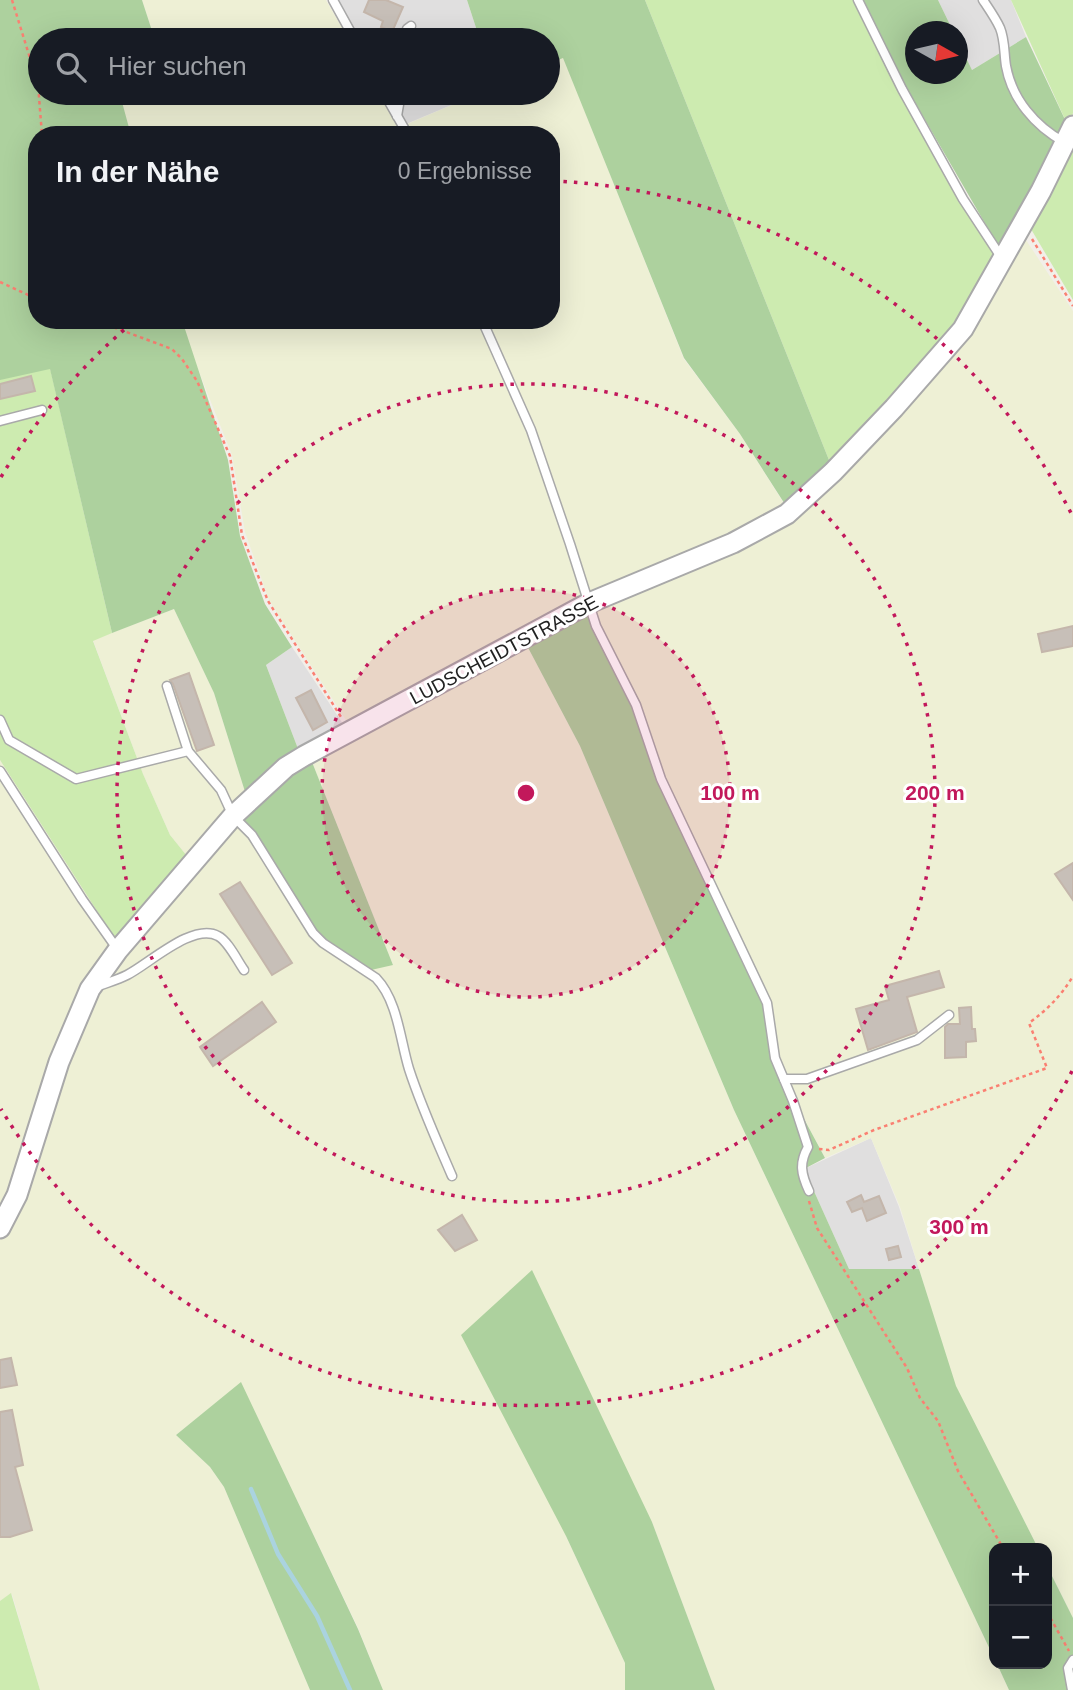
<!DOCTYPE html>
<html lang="de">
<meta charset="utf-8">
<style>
:root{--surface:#171b24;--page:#20242c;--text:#f1f3f6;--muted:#9ea1a6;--line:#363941}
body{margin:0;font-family:Arial,sans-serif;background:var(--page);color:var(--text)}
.controls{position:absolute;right:21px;bottom:21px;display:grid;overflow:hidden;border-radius:14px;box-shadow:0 7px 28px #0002}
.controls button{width:63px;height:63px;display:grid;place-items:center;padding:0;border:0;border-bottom:2px solid var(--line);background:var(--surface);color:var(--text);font:35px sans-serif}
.compass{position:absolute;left:905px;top:21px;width:63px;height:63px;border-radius:50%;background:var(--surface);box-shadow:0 7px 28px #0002;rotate:98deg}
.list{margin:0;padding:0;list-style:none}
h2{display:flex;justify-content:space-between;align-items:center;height:91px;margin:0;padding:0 28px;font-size:30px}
h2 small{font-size:23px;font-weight:400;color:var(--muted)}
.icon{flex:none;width:38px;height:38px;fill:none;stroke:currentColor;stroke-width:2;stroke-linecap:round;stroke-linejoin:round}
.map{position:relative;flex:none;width:1073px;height:1690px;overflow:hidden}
.search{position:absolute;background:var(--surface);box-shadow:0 7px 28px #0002;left:28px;top:28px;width:532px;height:77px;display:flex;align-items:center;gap:18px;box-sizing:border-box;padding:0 24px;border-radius:38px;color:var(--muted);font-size:26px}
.panel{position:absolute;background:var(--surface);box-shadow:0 7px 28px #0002;left:28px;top:126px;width:532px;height:203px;border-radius:28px}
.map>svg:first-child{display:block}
.residential{fill:#e0dfdf}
.farmland{fill:#eef0d5}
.grass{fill:#cdebb0}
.forest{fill:#add19e}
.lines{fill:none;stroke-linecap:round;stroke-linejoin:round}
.stream{stroke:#aad3df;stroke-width:4.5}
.building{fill:#c7bfb8;stroke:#c4b6ab;stroke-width:2}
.service-casing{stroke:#a9a9a9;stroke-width:11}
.tertiary-casing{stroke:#a9a9a9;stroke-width:23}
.path{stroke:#fa8072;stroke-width:2.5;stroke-dasharray:3.5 3.5;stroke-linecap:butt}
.service{stroke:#fff;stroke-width:8}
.tertiary{stroke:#fff;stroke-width:19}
.ring{fill:none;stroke:#c2185b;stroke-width:3.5;stroke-dasharray:3.5 7}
.labels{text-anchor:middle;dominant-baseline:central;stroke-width:6;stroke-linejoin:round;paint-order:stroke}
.street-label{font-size:19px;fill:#222;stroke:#fff}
.centre{fill:#c2185b;stroke:#fff;stroke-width:3.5}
.ring-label{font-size:21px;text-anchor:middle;font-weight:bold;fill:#c2185b;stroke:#fff;stroke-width:6;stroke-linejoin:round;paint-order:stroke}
</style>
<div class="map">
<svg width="1073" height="1690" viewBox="0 0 1073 1690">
<rect width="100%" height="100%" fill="#f2efe9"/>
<g class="residential">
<polygon points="335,0 467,0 480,40 358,40"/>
<polygon points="938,0 1011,0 1026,37 972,70 958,41 958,32 953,31"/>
<polygon points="387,93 480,93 406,124"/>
<polygon points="292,647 347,730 300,754 266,665"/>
<polygon points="871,1138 899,1207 919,1269 849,1269 804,1169"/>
</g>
<g class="farmland">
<polygon points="142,0 326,0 349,40 155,40"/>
<polygon points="563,57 684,359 740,434 788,510 351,728 269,600 245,532 232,455 186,339 181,320 551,320 551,135 131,135 122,103 173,93 378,93 398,128 480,93 548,93 548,64"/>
<polygon points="1022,234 1073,311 1073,1618 1047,1566 1047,1548 1038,1548 955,1386 900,1207 871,1138 825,1158 785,1082 809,1076 788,1076 777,1057 675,806 598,627 592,605 788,518"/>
<polygon points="174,609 214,693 247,798 191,861 170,835 143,774 93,640"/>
<polygon points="524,640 580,746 734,1110 994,1658 994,1664 997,1664 1009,1690 715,1690 652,1522 566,1536 625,1663 625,1690 383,1690 358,1628 241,1383 176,1435 210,1467 224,1487 310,1690 40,1690 12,1594 0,1601 0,1235 95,992 235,823 251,837 322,945 393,965 310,757"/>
<polygon points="0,760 115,939 0,1219"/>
</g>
<g class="grass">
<polygon points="645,0 854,0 899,90 996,258 959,326 833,470"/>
<polygon points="1011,0 1073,0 1073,113 1068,126"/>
<polygon points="1073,133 1073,300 1028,224"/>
<polygon points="50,368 112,633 93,641 143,774 170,835 191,861 115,939 0,760 0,379"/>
<polygon points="11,1593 40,1690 0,1690 0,1601"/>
</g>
<g class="forest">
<polygon points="0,0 142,0 155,40 40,40 40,93 173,94 122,102 131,135 37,135 37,320 182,320 228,460 240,536 265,604 292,647 266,665 300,754 247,798 214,693 174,609 112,633 50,369 0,380"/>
<polygon points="467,0 645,0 833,470 788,509 740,434 684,358 563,58 548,64 548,40 480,40"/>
<polygon points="862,0 938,0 953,31 916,32 916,74 958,74 958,41 972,70 1026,37 1068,126 1001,251 906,87"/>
<polygon points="584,608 633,707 765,1005 772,1059 825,1158 804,1169 849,1269 919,1269 956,1386 1038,1548 994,1548 994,1658 734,1110 580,746 524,640"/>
<polygon points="310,757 393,965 371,970 325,942 239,817"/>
<polygon points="532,1270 652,1522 715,1690 625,1690 625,1663 566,1536 461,1335"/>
<polygon points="241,1382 358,1629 383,1690 310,1690 224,1487 210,1467 176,1435"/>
<polygon points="1047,1566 1073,1618 1073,1690 1009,1690 997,1664 1047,1664"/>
</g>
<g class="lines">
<polyline class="stream" points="251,1489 278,1554 317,1616 350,1690"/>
</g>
<g class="building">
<polygon points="369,0 386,0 403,7 392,32 381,27 383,21 364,12"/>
<polygon points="31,376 35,391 0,399 0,384"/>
<polygon points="1073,626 1073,646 1042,652 1038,634"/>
<polygon points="189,673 214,745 197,751 173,684 170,680"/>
<polygon points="311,690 327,722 313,730 296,698"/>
<polygon points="1073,863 1073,900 1055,874"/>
<polygon points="240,882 292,963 272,975 220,894"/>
<polygon points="939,971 944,987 907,997 917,1032 868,1050 856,1009 889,1000 885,986"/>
<polygon points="262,1002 276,1022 213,1066 200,1047"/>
<polygon points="971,1007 972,1029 975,1029 976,1041 966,1042 966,1057 945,1058 945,1027 948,1024 960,1024 959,1008"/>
<polygon points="861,1195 864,1202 879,1196 886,1213 867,1221 862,1208 852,1212 847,1202"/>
<polygon points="462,1215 477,1240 455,1251 438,1230"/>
<polygon points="898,1246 901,1257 889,1260 886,1249"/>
<polygon points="11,1358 17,1385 0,1388 0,1360"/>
<polygon points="12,1410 23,1465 15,1467 32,1530 10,1537 0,1537 0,1412"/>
</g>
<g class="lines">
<defs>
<g id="service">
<polyline points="333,0 355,40"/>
<polyline points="858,0 902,89 963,199 1001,257"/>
<path d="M983,0C989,9 996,19 1000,28C1005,40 1004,54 1006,66C1012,99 1035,126 1064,142"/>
<polyline points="406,40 407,29 411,26"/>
<polyline points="384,93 408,135"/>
<polyline points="397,116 401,93"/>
<path d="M482,320L531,430L570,544L596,626L636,705L661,779L767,1003L775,1058L793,1101L808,1147C799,1163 801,1174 809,1191"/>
<polyline points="0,421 42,410"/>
<path d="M167,686L188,751L221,790L233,816L252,835L313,933L323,943L376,978C398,1001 400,1040 409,1069C421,1106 437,1141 452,1176"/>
<polyline points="0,720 9,740 76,779 188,751"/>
<polyline points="0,771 82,899 118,950"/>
<path d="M96,987C106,983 117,980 127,975C149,964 193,922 218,936C228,941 237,960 244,970"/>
<polyline points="784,1079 807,1079 917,1040 949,1015"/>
<polyline points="1072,1690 1068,1668 1073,1660"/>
</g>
<polyline id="tertiary" points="0,1228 17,1195 59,1062 90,989 118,950 233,816 286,767 304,756 589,603 733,543 787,514 833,472 894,408 963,329 1041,191 1073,126"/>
</defs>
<use href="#service" class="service-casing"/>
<use href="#tertiary" class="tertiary-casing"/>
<g class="path">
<polyline points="12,0 38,84 42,135"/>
<polyline points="1032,239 1073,306"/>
<polyline points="0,282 37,299"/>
<polyline points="94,320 172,349 182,359 197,381 230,456 242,535 268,601 341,717"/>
<path d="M819,1149L829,1150L874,1130L1047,1068L1029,1023C1048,1009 1061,996 1073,976"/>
<polyline points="809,1201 817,1228 907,1368 920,1398 938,1421 958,1471 1003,1548"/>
<polyline points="1047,1612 1069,1651"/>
</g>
<use href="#service" class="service"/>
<use href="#tertiary" class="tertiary"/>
</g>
<circle cx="526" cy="793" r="204" fill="#c2185b" fill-opacity=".12"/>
<g class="ring">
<circle cx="526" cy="793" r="204"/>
<circle cx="526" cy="793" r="409"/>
<path d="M1072 1071A613 613 0 0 1 1 1109M1 477A613 613 0 0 1 132 323M553 181A613 613 0 0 1 1072 515"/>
</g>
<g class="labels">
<g class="street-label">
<text transform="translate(504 650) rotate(-28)">LUDSCHEIDTSTRASSE</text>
</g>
</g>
<circle cx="526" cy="793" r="10" class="centre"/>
<g class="ring-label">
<text x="730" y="800">100 m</text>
<text x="935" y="800">200 m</text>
<text x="959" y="1234">300 m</text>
</g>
</svg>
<div class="controls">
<button>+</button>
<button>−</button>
</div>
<svg class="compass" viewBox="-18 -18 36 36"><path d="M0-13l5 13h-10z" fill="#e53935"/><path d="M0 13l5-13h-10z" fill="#9ea1a6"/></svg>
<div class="search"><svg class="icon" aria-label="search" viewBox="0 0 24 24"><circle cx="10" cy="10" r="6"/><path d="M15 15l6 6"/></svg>Hier suchen</div>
<section class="panel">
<h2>In der Nähe<small>0 Ergebnisse</small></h2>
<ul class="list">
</ul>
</section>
</div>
